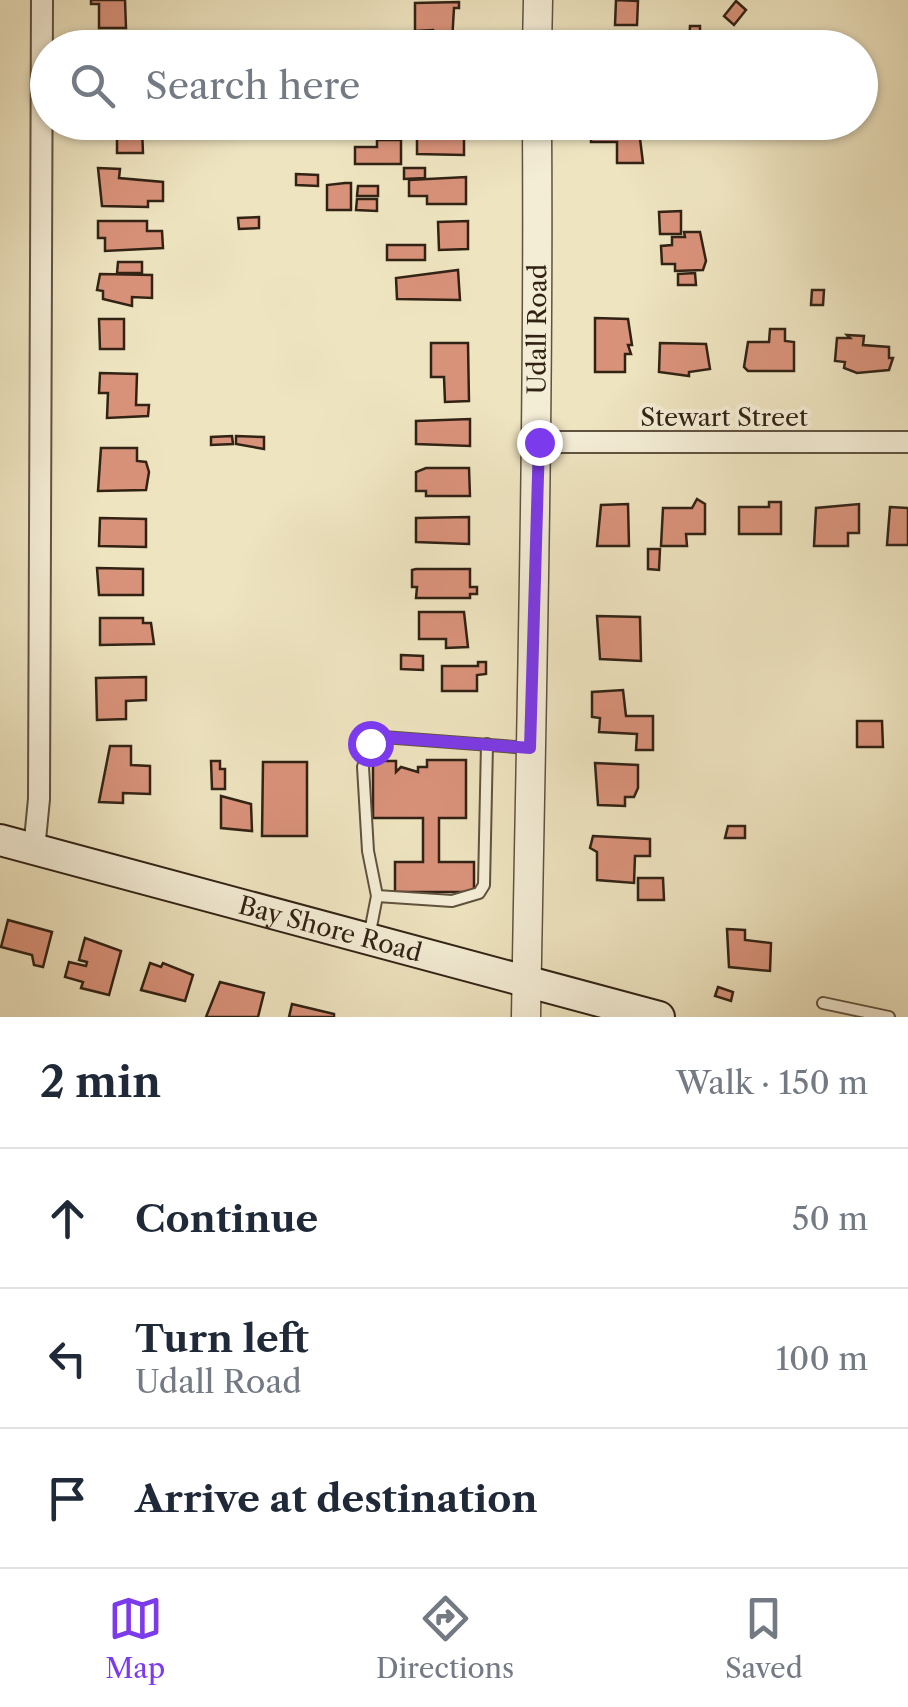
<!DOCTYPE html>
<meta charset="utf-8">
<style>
:root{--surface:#fff;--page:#f6f6f7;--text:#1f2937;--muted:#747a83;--line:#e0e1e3;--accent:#7c3aed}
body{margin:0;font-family:"Libre Caslon Text",serif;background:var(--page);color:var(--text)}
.stop{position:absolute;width:30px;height:30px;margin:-22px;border:8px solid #7c3aed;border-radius:50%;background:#fff}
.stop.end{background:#7c3aed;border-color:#fff;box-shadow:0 2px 10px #0008}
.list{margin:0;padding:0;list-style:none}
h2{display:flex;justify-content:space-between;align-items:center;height:130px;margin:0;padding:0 40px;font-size:42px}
h2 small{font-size:32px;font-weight:400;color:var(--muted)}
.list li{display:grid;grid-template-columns:65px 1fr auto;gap:30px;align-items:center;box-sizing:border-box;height:140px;padding:0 40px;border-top:2px solid var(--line)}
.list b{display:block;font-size:38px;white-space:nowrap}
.list p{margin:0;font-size:32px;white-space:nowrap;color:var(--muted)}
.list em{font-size:32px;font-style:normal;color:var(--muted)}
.icon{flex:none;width:55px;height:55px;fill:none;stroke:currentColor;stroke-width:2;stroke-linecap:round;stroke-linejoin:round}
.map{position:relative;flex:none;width:908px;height:1017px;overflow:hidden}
.search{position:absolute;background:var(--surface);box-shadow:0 2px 8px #0004;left:30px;right:30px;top:30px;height:110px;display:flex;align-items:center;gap:25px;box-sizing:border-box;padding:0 35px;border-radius:55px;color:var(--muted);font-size:38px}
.sheet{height:550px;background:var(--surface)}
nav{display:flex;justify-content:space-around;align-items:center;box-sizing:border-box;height:140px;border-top:2px solid var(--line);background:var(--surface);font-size:28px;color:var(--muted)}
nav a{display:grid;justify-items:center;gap:5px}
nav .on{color:var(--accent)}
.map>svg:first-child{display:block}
.building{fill:#d9927a;stroke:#312214;stroke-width:2.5}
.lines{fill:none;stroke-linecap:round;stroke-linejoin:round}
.service-casing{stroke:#60523f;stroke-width:14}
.minor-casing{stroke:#60523f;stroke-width:24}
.tertiary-casing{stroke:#60523f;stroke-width:31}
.secondary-casing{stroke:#312214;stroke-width:34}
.service{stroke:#f4edd6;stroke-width:10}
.minor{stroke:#f4edd6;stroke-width:20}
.tertiary{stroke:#f4edd6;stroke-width:28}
.secondary{stroke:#f4edd6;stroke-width:30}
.route{stroke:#7c3aed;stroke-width:12}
.labels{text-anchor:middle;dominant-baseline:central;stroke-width:8;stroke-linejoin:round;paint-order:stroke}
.street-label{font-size:25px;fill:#312214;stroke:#f4edd6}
</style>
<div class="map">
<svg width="908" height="1017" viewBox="0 0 908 1017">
<rect width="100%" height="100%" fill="#eee4c0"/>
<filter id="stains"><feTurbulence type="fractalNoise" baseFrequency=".002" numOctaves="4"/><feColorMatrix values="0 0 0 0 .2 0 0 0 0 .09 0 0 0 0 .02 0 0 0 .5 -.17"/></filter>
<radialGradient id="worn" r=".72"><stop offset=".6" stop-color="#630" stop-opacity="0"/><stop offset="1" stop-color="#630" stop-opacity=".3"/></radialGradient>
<g class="building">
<polygon points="91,0 125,0 126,28 99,28 99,4 91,4"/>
<polygon points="616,0 638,1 637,25 615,25"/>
<polygon points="736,1 746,10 734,25 724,16"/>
<polygon points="459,2 459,8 454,8 452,42 434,43 433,30 415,31 415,3"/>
<polygon points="690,26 700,26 700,47 689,47"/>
<polygon points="629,40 629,48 592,48 591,41"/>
<polygon points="591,122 638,122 643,163 617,163 617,142 591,142"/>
<polygon points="398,126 464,126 464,155 417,154 417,138 398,137"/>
<polygon points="142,129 143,153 117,153 117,130"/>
<polygon points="377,140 401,140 401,164 355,164 355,147 377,147"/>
<polygon points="98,168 120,169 119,178 163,182 163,201 148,201 148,207 102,206"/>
<polygon points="404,168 425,168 425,178 404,179"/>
<polygon points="296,174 318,175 318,186 296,185"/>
<polygon points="466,177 466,204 427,204 427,196 409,196 409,180"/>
<polygon points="345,183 351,183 351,210 327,210 327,185"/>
<polygon points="358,186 378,186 378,196 357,196"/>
<polygon points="357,199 377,199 377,211 356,210"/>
<polygon points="681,211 681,234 660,234 659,212"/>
<polygon points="259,217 259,228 239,229 238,218"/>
<polygon points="98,221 147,221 147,231 162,231 163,248 105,251 105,238 98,238"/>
<polygon points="468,221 468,249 439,250 438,222"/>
<polygon points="684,232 700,232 706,261 703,270 675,271 675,264 662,264 661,246 672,245 672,237 685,237"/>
<rect x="387" y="245" width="38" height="15"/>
<polygon points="118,262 142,262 142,273 117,273"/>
<polygon points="458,270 460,300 397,299 396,278"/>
<polygon points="695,273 696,285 678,285 678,274"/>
<polygon points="100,274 152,275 152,298 132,297 132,306 103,299 103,291 97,290"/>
<polygon points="812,290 824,290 823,305 811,305"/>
<polygon points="595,318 628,319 632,345 628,345 631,354 625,354 625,372 595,372"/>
<polygon points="99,319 124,319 124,349 100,349"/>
<polygon points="770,329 785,329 785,341 794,342 794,371 748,371 744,367 748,342 769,342"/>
<polygon points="847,335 864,336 863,345 889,347 889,358 893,358 889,370 857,373 844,368 845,362 835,361 837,338 850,338"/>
<polygon points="431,343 468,343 469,401 445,402 444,377 431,377"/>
<polygon points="660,343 706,344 710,369 689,372 689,376 659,372"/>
<polygon points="100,373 137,374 136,405 149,405 148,416 107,418 108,393 99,393"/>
<polygon points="470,419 470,446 416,444 416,421"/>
<polygon points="232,436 233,444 211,445 211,437"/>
<polygon points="236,436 264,437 264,449 236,444"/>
<polygon points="101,448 137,448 137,461 146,462 149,472 146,490 98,491"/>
<polygon points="426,468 469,468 470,496 426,496 426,491 416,491 416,472"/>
<polygon points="697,499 705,504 705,534 686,534 687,546 661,546 663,508 692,508"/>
<polygon points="769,502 781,502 781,534 739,534 739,507 769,507"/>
<polygon points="628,504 629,546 597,546 601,505"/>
<polygon points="859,504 859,533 848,533 848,546 814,546 816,508"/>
<polygon points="890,507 908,508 908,545 887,545"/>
<polygon points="469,517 469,544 416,542 416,518"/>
<polygon points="100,518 146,519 146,547 99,546"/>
<polygon points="648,549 660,549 659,570 648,569"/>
<polygon points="97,568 143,569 143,595 99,595"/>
<polygon points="470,569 470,587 477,587 477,594 470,594 470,598 416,598 417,587 412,587 412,570 416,569"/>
<polygon points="419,612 464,612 468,647 446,648 446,639 419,639"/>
<polygon points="597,616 640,617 641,661 600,659"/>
<polygon points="100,618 143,618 143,623 151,623 154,644 100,645"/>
<polygon points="401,655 423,656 423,670 401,669"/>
<polygon points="478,662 486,662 486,674 477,675 477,691 442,691 442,666 478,666"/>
<polygon points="146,677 146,700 126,701 126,719 97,720 96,678"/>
<polygon points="623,690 626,716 653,716 653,750 636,750 637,734 599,732 600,718 592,717 592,692"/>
<polygon points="857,721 882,721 883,747 857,747"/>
<polygon points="110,746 131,746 131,765 150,766 150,794 123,793 123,803 99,802"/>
<polygon points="427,760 466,760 466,818 439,818 439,862 474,862 474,892 395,892 395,862 423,862 423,818 373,818 373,761 396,761 396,772 401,767 418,772 418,767 427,767"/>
<polygon points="211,761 220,761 220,769 225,769 225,789 212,789"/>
<polygon points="263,762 307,762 307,836 262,836"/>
<polygon points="595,763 638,765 638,788 634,797 625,797 625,806 598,805"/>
<polygon points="221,796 251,804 252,831 221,828"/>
<polygon points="728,826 745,826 745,838 725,838"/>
<polygon points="593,836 650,839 650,856 635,856 634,883 597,880 597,852 590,848"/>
<polygon points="638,878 663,878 664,900 638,900"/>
<polygon points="8,920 52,932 43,967 34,965 32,955 1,947"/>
<polygon points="727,929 745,930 745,940 771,943 770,971 729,967"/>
<polygon points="85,938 121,951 109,995 81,988 83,982 65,977 69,962 86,966 87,962 79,960"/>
<polygon points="150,963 161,967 163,963 193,975 185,1001 141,990"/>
<polygon points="220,982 264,993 258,1017 206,1017"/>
<polygon points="718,987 733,992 731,1001 715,996"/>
<polygon points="292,1004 334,1014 334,1017 289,1017"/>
</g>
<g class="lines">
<defs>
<g id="service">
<polyline points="377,896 452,901 479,893 484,885 487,744"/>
<polyline points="369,937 377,896 368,851 363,767 370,743 383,737 529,748"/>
<polyline points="823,1003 889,1017"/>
</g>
<g id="minor">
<polyline points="539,442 908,442"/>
<polyline points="34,850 39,799 42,0"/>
</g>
<g id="tertiary">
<polyline points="537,48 538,0"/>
<path id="s1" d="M526,1017C531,719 539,421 537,122"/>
</g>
<g id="secondary">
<path id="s2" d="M0,840L659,1017"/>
</g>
</defs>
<use href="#service" class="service-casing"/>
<use href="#minor" class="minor-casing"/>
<use href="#tertiary" class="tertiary-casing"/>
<use href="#secondary" class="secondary-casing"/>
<use href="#service" class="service"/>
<use href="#minor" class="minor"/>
<use href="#tertiary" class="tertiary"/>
<use href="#secondary" class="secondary"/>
</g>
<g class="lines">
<polyline class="route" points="370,743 383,737 530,748 539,442"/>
</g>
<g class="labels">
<g class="street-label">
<text stroke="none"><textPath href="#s1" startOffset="688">Udall Road</textPath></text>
<text x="724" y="417">Stewart Street</text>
<text stroke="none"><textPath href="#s2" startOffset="342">Bay Shore Road</textPath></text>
</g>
</g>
<rect width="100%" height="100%" filter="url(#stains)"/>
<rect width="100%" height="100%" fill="url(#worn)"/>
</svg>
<div class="stop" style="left:370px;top:743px"></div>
<div class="stop end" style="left:539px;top:442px"></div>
<div class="search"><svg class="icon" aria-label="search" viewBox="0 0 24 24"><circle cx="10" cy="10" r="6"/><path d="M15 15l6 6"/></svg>Search here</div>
</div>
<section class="sheet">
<h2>2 min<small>Walk · 150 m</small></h2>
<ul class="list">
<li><svg class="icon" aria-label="ahead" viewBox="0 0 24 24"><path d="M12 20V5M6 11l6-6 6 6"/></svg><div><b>Continue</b></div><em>50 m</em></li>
<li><svg class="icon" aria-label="left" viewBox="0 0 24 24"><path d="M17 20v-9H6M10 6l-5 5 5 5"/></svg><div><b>Turn left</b><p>Udall Road</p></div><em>100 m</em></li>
<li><svg class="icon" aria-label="arrive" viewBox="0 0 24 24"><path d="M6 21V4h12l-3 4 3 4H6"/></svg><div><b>Arrive at destination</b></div></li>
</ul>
</section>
<nav>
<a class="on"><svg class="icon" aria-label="map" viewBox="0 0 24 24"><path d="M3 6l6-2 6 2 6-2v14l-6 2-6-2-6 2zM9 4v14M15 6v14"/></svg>Map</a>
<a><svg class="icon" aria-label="directions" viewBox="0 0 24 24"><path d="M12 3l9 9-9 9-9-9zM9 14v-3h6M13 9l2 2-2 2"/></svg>Directions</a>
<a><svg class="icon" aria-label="saved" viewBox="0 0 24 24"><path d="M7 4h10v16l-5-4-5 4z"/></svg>Saved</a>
</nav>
